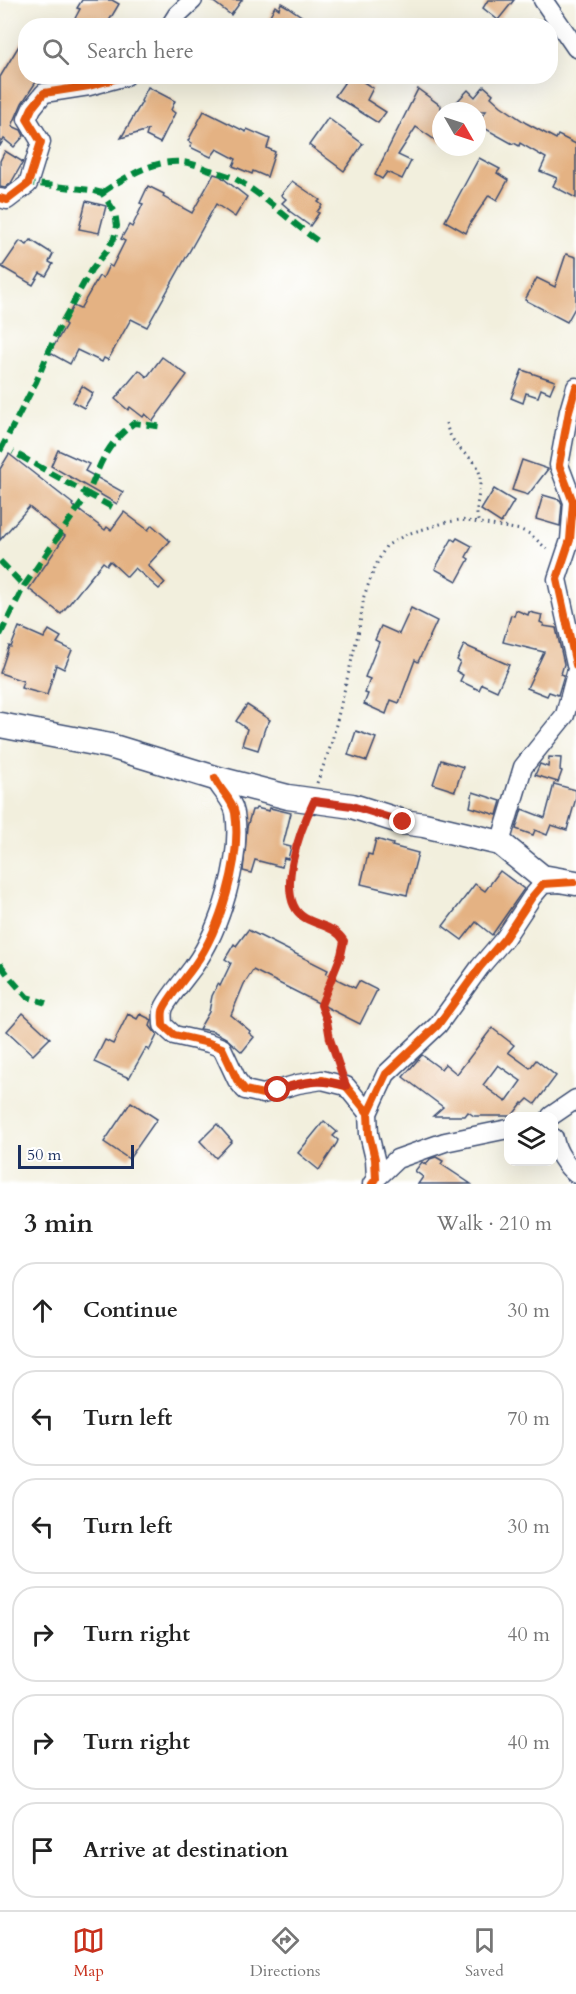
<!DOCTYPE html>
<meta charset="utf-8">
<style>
:root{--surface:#fff;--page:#f6f6f6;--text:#222;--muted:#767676;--line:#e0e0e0;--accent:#c8321e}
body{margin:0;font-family:Cardo,serif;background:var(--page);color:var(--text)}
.controls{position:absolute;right:18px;bottom:18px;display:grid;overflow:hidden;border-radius:12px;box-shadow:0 6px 24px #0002}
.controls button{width:54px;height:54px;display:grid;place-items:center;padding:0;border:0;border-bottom:2px solid var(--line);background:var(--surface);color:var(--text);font:30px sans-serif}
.compass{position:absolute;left:432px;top:102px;width:54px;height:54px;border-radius:50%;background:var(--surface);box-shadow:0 6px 24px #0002;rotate:129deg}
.scale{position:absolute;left:18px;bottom:15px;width:116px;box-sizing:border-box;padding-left:6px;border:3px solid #1b2f5e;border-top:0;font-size:16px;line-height:21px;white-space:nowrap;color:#1b2f5e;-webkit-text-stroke:4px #fff;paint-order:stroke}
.stop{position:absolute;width:18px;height:18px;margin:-14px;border:4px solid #c8321e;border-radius:50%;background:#fff}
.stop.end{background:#c8321e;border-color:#fff;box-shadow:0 2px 6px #0008}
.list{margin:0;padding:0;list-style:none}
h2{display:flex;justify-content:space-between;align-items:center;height:78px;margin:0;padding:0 24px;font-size:26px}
h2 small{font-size:20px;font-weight:400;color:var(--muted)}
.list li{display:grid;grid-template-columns:39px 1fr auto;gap:18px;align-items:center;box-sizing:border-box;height:96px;margin:0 12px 12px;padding:0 12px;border:2px solid var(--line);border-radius:24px}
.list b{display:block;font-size:22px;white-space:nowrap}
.list em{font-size:20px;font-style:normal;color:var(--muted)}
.icon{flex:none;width:33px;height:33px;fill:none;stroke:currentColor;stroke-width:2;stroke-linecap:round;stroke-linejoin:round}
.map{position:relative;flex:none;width:576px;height:1184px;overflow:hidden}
.search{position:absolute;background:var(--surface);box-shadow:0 6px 24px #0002;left:18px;right:18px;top:18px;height:66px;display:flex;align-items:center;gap:15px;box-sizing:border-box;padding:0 21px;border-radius:24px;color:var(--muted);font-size:22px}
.sheet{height:726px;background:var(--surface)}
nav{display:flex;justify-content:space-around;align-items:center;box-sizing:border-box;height:84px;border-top:2px solid var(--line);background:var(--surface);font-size:16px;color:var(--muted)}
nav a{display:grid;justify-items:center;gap:3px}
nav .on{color:var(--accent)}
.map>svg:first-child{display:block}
.building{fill:#e4b283;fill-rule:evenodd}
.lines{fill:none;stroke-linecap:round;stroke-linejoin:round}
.minor-casing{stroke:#3b4c71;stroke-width:21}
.secondary-casing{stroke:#3b4c71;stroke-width:27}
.path{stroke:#3b4c71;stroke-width:3;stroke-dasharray:1.5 4.5;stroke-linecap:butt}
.minor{stroke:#fff;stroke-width:18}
.secondary{stroke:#fff;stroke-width:24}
.quiet{stroke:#00873e;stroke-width:6;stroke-dasharray:12 6;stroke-linecap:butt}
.cycleway-casing{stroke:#fff;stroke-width:11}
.cycleway{stroke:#e8590c;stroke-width:8}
.route{stroke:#c8321e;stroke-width:8}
</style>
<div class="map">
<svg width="576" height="1184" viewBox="0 0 576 1184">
<rect width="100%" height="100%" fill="#fff"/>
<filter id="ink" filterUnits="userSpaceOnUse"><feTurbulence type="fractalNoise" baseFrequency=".0167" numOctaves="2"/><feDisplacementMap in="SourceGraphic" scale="12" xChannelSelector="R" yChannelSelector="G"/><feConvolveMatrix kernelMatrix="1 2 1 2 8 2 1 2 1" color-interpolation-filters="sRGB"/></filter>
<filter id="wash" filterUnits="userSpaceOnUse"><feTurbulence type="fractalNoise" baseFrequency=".008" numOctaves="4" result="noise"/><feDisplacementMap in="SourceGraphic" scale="24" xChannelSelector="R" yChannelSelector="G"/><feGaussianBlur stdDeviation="1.35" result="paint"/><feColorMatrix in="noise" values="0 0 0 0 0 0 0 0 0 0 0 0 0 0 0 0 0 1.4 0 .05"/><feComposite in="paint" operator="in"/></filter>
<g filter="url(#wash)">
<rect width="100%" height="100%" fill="#f2efdd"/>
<g id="blocks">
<g class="building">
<polygon points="82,0 112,0 119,4 106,26 71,26 80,9 77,8"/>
<polygon points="211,0 242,0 231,15"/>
<polygon points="488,0 514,0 498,20 483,8"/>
<polygon points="281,3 288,7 316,26 279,26 268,19 275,6 279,9"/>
<polygon points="26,34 26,76 40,76 22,103 12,126 21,130 24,136 14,147 4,139 0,146 0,77"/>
<polygon points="349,76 354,76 373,88 367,100 386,112 378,123 335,96"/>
<polygon points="484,86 493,94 491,97 501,106 526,123 556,139 558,135 576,144 576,198 553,186 557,178 540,171 546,158 520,143 519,146 514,143 513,144 484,128 477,122 486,111 448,111 468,90 475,97"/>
<polygon points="148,87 175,101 171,110 175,113 160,143 146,136 148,130 121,138 142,102 141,101"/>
<polygon points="418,89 441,106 441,144 416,127 398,155 411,161 402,179 387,172 382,179 375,175"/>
<polygon points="204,111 246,132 247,129 270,139 267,148 275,152 267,177 253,171 252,174 233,166 236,159 217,149 211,157 190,147 192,143 188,141"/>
<polygon points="328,118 363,144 344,171 309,145"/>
<polygon points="5,151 23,162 11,183 5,188 0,187 0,161"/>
<polygon points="479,158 500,169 497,173 508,180 497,200 489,195 471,222 466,233 445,221"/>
<polygon points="214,174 220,176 247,197 235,217 216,204 147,327 131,319 108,360 104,358 102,362 77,350 70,364 50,353 66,325 64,323 73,306 80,309 99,276 103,278 109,265 112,267 125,241 121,239 129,225 132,227 143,204 140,203 148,186 164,194 163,197 192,213"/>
<polygon points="292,181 320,200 318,202 322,205 317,212 319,213 310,226 288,210 289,209 282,203 286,199 281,195"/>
<polygon points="86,201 106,206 99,233 79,229"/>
<polygon points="31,240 53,254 49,262 53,264 46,276 40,273 33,285 2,267 20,241 27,245"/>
<polygon points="566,254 576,257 576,306 567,322 525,300 537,278 555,287"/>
<polygon points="162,357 187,375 153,421 145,414 143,417 130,407 128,410 115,399 139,370 147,377"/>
<polygon points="522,370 555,381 550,393 541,389 538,397 526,393 523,403 511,398"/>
<polygon points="82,386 93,393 84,408 73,402"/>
<polygon points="58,450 89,464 85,471 123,492 117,504 51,466"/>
<polygon points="9,454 73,504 72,505 105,530 107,527 111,530 124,512 148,530 152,525 170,541 148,565 165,583 159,589 135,568 127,577 110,561 107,565 103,562 61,614 29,589 65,536 29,507 0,540 0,469"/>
<polygon points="522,460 548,469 528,495 512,490"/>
<polygon points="494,489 514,501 501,523 481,510"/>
<polygon points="543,495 560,500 562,504 560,526 536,519"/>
<polygon points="457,538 472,546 466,557 469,559 457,581 435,569 452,539 455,541"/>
<polygon points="411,608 437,621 418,662 415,660 399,703 391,700 386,714 364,704 368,694 365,693 370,679 365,677 379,642 375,640 381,626 399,634"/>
<polygon points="516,610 528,615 529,612 542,615 540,622 544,624 543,626 556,628 564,664 561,674 564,675 558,695 549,692 547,696 527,688 544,652 503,642 511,615 514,616"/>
<polygon points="19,627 44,638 49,630 61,637 57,643 72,650 64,669 56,665 47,695 21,688 23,681 0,673 9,646 11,647"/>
<polygon points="464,645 509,665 497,691 482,684 479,690 460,681 463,675 456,671 460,662 457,660"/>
<polygon points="247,705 270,720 265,728 258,750 242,745 247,729 236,721"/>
<polygon points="356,731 376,738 367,761 348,755"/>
<polygon points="549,757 561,758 560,770 562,771 558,782 535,775 540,764 548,767"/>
<polygon points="441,760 463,767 455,791 433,784"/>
<polygon points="554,784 576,790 576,798 567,830 551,825 547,835 535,830 533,835 516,829 522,809 545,818"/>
<polygon points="473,792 501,801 497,815 470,807"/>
<polygon points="256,808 269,811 270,808 291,813 283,845 291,847 288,859 284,858 282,867 255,860 251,873 243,871 247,827 252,810 255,810"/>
<polygon points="376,839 393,844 392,846 418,853 407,895 361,884 368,854 372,855"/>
<polygon points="500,871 524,889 492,935 476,922 462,940 443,926 475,884 485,891"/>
<polygon points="248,930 328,970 326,974 355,988 359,981 377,990 360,1024 253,970 244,984 231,1015 250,1031 249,1033 254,1037 242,1052 226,1038 213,1031 199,1029 209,1012 212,996 218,984 220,986 231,963 225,959 234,944 236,946"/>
<polygon points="23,1013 50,1038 33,1055 7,1031"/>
<polygon points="128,1014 137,1019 140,1014 152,1020 150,1026 157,1035 149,1051 146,1048 129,1078 94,1062 105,1040 113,1044"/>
<path d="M492,1028L514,1045L508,1052L530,1068L536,1060L556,1076L535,1104L528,1099L523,1104L522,1103L512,1116H474L468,1112L465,1116H433L443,1107L403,1077L422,1055L441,1069L445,1064L457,1074ZM498,1065L521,1081L506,1102L483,1085Z"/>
<polygon points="131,1102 157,1119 129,1159 104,1142"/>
<polygon points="324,1121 337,1132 333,1136 338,1140 337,1143 319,1170 298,1153"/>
<polygon points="217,1124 232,1141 216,1158 200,1141"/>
<polygon points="436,1157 443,1161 441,1164 471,1184 418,1184 423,1177 415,1171 422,1162 426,1165 430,1159"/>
</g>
</g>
</g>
<g filter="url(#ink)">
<use href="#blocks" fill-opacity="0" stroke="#3b4c71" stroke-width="1.5"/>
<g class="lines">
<defs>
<g id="minor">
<polyline points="543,0 576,48"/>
<polyline points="170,26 177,15 193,0"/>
<polyline points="0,198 7,200 28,184 41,142 27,119 32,108 44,93 89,86 126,76"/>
<polyline points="576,387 569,411 559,465 573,502 570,540 557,579 576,665"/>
<path d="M215,778C220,791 232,798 235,813C242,858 220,930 194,966C188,975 164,1003 163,1011C162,1015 163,1021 163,1025L174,1035L209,1043L222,1048L237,1080L245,1090L263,1094L298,1084L322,1080L346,1086L368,1113"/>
<polyline points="500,843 523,767 565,715 576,673"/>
<polyline points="551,1116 576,1099"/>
<path d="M554,1138C556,1151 566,1166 576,1174"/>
<polyline points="376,1179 397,1159 445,1142 508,1129"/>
<polyline points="372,1184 376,1179 375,1159 369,1134 368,1113 386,1074 438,1025 480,967 505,938 532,897 543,884 560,883"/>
</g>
<polyline id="secondary" points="0,725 110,746 215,778 288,797 352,806 403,822 424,825 500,843 542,877 576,883"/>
</defs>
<use href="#minor" class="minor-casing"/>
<use href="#secondary" class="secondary-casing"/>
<g class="path">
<path d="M446,423C448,433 454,443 462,451C467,457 474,459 478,468C485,486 472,506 479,523L521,530L530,534L549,551"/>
<polyline points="317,783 331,745 359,630 364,596 375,567 386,546 407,534 447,522 461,520 479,523"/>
<path d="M306,818C295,840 277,902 305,918C319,926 335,926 344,941L341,955L321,1005L328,1021L330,1039L340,1069"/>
</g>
<use href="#minor" class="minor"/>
<use href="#secondary" class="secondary"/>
<g class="quiet">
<path d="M102,193C125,177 154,159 183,162C192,163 201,167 210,170C221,173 234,177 244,184C270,201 292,223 318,241"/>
<polyline points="0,451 36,382 57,332 91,270 107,250 114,238 117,226 115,212 102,193 91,190 28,183"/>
<path d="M112,507L88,494C101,462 106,445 134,423L164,427"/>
<polyline points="0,561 24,586"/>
<polyline points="0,635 24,586 88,494 13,452"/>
<polyline points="0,964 11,979 27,997 46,1003"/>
</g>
<defs>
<g id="cycleway">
<polyline points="0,198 7,200 28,184 41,142 27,119 32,108 44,93 89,86 126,76"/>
<polyline points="576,387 569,411 559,465 573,502 570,540 557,579 576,665"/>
<path d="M215,778C220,791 232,798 235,813C242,858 220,930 194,966C188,975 164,1003 163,1011C162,1015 163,1021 163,1025L174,1035L209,1043L222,1048L237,1080L245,1090L263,1094L298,1084L322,1080L346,1086L368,1113"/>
<polyline points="372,1184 376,1179 375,1159 369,1134 368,1113 386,1074 438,1025 480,967 505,938 532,897 543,884 574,882"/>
</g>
</defs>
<use href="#cycleway" class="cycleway-casing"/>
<use href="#cycleway" class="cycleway"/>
</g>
</g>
<g class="lines" filter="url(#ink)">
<path class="route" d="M278,1090C303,1082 320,1078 346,1086L330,1039L327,1021L321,1005L341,955L344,941C335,926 319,926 305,918C272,899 302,826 314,801L352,806L403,822"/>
</g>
</svg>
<div class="controls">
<button><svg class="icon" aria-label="layers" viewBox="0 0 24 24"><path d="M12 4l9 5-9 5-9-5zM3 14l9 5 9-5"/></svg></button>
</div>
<svg class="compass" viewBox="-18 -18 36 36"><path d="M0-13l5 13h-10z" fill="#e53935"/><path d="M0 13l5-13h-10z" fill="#767676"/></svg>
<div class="scale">50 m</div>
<div class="stop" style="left:278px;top:1090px"></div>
<div class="stop end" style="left:403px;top:822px"></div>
<div class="search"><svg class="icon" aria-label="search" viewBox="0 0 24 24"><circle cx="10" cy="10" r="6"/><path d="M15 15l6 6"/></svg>Search here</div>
</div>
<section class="sheet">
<h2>3 min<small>Walk · 210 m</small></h2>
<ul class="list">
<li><svg class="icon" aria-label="ahead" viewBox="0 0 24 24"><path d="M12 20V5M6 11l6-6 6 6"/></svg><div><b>Continue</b></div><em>30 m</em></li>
<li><svg class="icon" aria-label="left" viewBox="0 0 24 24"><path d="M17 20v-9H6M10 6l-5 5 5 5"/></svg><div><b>Turn left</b></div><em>70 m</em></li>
<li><svg class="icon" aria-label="left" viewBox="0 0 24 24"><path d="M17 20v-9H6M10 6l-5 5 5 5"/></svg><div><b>Turn left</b></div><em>30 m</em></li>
<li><svg class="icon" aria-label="right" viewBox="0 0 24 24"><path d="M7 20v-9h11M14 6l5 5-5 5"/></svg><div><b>Turn right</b></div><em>40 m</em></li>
<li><svg class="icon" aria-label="right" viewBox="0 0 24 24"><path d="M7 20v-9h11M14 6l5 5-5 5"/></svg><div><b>Turn right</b></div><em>40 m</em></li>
<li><svg class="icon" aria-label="arrive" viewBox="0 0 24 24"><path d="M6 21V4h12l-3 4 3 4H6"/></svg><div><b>Arrive at destination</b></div></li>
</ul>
</section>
<nav>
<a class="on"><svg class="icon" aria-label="map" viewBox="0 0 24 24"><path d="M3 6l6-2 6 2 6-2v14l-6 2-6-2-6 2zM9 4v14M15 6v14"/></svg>Map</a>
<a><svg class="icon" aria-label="directions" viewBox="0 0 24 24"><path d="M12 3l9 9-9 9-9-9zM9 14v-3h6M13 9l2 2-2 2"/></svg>Directions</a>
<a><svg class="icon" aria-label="saved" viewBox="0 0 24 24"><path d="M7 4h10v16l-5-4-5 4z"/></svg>Saved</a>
</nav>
